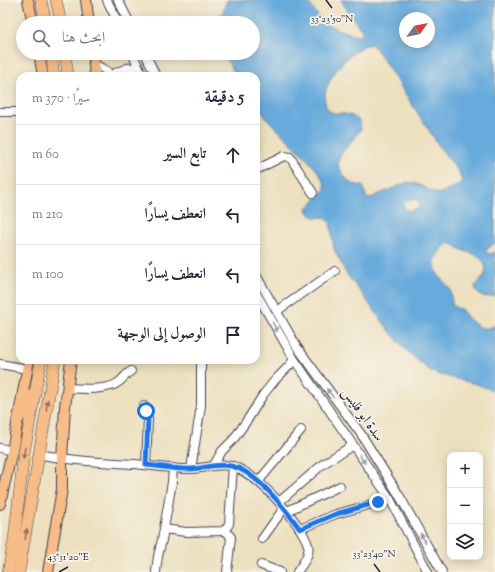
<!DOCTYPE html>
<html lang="ar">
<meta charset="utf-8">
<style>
:root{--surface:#fff;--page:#f6f6f7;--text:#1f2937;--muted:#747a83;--line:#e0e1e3}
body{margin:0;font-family:"Sorts Mill Goudy",Amiri,serif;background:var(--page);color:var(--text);direction:rtl}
.controls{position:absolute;right:12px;bottom:12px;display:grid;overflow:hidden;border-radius:8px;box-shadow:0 2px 10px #0003}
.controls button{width:36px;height:36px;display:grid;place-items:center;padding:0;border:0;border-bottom:1px solid var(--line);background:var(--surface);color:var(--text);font:20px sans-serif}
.compass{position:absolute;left:399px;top:12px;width:36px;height:36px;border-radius:50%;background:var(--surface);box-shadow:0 2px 10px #0003;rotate:57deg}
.stop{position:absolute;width:12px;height:12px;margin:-9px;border:3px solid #1a73e8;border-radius:50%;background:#fff}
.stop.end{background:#1a73e8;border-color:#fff;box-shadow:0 1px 4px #0008}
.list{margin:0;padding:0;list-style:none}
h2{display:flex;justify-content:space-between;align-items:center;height:52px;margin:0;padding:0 16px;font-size:17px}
h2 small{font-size:13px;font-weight:400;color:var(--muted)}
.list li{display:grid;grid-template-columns:26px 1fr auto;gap:12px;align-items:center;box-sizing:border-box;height:60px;padding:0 16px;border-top:1px solid var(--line)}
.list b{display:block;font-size:15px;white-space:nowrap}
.list em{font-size:13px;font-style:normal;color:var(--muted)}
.icon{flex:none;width:22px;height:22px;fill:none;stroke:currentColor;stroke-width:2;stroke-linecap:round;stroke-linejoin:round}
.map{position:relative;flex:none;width:495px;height:572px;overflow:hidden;direction:ltr}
.search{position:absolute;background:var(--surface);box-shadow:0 2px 10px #0003;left:16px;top:16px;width:244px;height:44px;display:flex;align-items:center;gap:10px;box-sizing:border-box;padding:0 14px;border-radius:22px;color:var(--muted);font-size:15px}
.panel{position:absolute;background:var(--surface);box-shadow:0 2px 10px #0003;left:16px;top:72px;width:244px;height:292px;border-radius:12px;direction:rtl}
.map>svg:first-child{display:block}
.water{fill:#67aadc;stroke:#44668c;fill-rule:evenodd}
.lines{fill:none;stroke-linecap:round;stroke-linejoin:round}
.minor-casing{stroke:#403e4f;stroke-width:10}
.major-casing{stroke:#403e4f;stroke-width:12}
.highway-casing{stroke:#403e4f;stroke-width:12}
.minor{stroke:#fff;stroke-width:8}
.major{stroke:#f7bd88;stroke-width:10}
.highway{stroke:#f7bd88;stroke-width:11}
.oneway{fill:#9c9ca7}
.oneway2{fill:#8c7062}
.route{stroke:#1a73e8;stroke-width:5}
.ticks{fill:none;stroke:#22223b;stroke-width:1.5}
.labels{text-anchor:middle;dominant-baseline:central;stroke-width:3.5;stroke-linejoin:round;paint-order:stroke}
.street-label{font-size:14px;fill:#22223b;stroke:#f7f3e8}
.ticks-label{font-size:10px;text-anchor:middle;fill:#22223b;stroke:#f7f3e8;stroke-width:3.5;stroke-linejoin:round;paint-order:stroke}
</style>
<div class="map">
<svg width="495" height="572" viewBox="0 0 495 572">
<rect width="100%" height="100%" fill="#f7f3e8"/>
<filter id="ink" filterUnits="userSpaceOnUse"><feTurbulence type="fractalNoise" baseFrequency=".025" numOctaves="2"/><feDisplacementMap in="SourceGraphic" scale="8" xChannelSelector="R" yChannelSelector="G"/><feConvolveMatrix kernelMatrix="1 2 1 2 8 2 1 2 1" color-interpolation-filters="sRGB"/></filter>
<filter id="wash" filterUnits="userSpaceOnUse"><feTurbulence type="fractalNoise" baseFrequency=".012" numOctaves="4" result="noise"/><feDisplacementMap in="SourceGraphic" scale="16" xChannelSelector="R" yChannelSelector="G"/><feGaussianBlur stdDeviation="0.9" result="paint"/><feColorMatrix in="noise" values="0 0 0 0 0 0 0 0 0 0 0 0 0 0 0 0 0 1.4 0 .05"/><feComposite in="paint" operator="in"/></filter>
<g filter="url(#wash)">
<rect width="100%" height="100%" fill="#ede0bf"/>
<path class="water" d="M227,0H307C321,23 333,31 360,35L363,32L351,16L341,0H495V243L485,251L489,254L495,252V296C485,298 476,297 475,286C478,282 484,278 485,274C488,265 481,257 474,254C470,252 466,252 462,250C457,248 455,244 449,243C434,254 430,265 442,280C445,283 449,286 450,290C454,299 447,306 461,309C468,319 482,335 495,325V391L476,384L437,374L429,370L408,352L392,334L346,273L334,249L330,222L325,217C316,218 309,218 307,208L325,190C330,171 266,126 257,104C254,98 256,83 256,76H237L222,53H253V23H221L222,14ZM405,18H429V42H405ZM371,44L377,50L441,149L459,172L462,182L453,188L438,194L417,184L408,182L368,199C364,195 366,190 363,186L353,184L348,181L339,168L338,164L339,158L343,152L361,129L360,121C357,119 354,116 350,115C340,112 331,117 326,106C317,85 353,45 371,44ZM415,199L418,201L420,205L416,209L409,211L403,207V204L407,200Z"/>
</g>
<g filter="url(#ink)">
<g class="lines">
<defs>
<g id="minor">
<polyline points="107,0 118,23"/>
<polyline points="118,0 130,23"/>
<polyline points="132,53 143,76"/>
<polyline points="145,53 156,76"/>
<polyline points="94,64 107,71 110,76"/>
<polyline points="110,75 127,68 139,67"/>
<polyline points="0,112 20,112"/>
<polyline points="256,170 284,156 290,157 313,193"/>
<polyline points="256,275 297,347 361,434 399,495 442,572"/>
<polyline points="256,293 294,359 390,499 428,572"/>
<polyline points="277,311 335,271"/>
<polyline points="0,364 27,369"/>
<path d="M67,388C81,389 108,391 119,382C124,378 126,374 131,371"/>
<polyline points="144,406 148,419 146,465"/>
<polyline points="0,448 12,451"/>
<path d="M39,454C70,461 103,462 135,464C153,466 171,469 189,469C204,469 217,463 231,466C255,471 301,522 308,545C311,554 302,565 297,572"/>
<polyline points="214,465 222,451 233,440 248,419 263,395 275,380 290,365 294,359"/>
<polyline points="191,469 201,406 201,360"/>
<polyline points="258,482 301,430"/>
<polyline points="279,502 323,464 353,445"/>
<polyline points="287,511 340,486"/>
<polyline points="164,529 186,532 223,531 227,527 229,524 233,466"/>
<polyline points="300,529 336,514 390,499"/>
<polyline points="225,530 231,537 227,572"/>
<polyline points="262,539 284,508"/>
<polyline points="261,565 280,572"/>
<polyline points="156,572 158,556 162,540 172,482 173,468"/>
</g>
<g id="major">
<polyline points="28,0 33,23"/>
<polyline points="86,0 89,23"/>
<polyline points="39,53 43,76"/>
<polyline points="93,53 95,76"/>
<polyline points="0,504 12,451 29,360"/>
<polyline points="48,572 62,489 62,459 65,407 71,360"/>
</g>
<g id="highway">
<polyline points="41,0 46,23"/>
<polyline points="56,0 61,23"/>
<polyline points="51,53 54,76"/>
<polyline points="65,53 68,76"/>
<polyline points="17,421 32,395"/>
<polyline points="8,572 14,540 24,453 41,360"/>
<polyline points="19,572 55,360"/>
</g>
</defs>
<use href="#minor" class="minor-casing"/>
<use href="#major" class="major-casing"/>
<use href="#highway" class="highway-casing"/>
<use href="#minor" class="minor"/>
<use href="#major" class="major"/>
<use href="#highway" class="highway"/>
</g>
<defs><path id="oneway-solid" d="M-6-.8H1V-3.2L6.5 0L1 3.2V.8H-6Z"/></defs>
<g class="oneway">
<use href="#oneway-solid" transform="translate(275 327) rotate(61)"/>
<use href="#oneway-solid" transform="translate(330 393) rotate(-127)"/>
<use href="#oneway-solid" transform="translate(362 459) rotate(55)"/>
<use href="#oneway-solid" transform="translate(423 538) rotate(-119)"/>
</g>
<g class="oneway2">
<use href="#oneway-solid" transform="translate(47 405) rotate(-81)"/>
<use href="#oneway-solid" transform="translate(24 453) rotate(99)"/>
<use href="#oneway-solid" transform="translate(26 534) rotate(-80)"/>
</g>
</g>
<g class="lines" filter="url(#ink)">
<path class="route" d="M146,411L148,419L146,465C161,466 177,470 192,469C205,468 217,463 231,466C256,471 285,509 300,529L336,514L378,502"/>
</g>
<path class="ticks" d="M326,0L332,8M374,564L380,572M59,572L68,567"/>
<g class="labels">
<g class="street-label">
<text transform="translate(362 415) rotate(55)">سدة ابو فليس</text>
</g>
</g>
<g class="ticks-label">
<text x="332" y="22">33°23'50"N</text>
<text x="374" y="557">33°23'40"N</text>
<text x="68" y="560">43°31'20"E</text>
</g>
</svg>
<div class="controls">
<button>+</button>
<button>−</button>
<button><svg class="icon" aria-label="layers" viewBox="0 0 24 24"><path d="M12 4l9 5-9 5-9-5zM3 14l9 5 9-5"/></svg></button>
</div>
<svg class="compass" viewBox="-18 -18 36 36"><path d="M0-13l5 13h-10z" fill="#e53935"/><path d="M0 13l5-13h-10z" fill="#747a83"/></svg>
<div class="stop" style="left:146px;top:411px"></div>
<div class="stop end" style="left:378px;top:502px"></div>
<div class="search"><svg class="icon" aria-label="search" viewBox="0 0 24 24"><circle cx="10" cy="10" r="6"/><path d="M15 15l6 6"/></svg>ابحث هنا</div>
<section class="panel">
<h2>5 دقيقة<small>سيرًا · 370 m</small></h2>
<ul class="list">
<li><svg class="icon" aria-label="ahead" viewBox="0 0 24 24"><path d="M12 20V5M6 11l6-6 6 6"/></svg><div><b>تابع السير</b></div><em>60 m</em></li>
<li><svg class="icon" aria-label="left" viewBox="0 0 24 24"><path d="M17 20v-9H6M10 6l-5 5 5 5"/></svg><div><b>انعطف يسارًا</b></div><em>210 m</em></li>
<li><svg class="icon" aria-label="left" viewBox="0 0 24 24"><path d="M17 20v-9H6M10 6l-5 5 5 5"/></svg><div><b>انعطف يسارًا</b></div><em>100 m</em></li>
<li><svg class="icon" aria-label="arrive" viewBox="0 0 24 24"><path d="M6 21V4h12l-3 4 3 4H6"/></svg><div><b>الوصول إلى الوجهة</b></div></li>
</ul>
</section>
</div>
